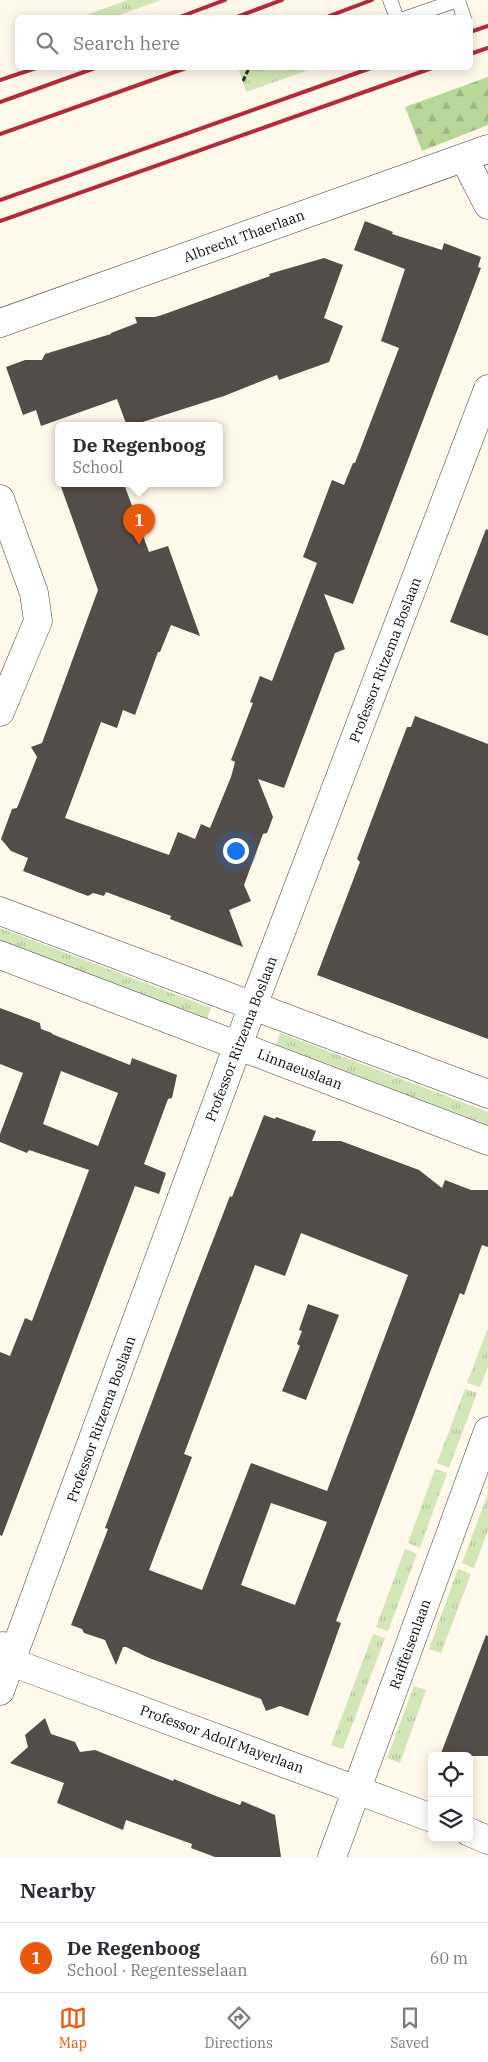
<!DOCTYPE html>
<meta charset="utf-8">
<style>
:root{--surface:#fff;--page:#f2f2f3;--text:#2b2b33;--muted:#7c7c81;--line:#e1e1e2;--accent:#ea580c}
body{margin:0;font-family:"IBM Plex Serif",serif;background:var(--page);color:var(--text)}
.controls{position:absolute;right:15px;bottom:15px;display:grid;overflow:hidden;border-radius:8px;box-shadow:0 2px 12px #0003}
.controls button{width:45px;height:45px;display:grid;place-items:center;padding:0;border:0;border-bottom:1px solid var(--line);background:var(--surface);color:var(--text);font:25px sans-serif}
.you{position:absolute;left:235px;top:850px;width:18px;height:18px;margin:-12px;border:4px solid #fff;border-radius:50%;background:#1a73e8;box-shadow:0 0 0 8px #1a73e833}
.badge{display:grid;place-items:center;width:32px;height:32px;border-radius:50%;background:var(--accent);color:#fff;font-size:16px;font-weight:700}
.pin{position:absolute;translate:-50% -41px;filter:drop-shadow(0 1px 2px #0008)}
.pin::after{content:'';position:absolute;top:26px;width:18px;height:15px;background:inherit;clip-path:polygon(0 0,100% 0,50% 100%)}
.popup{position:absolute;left:55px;top:422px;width:168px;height:65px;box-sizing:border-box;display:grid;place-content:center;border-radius:8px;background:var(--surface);filter:drop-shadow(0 1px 4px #0005);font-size:16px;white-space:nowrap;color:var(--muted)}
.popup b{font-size:19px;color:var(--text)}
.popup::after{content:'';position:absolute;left:50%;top:100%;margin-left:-10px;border:10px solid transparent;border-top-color:var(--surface)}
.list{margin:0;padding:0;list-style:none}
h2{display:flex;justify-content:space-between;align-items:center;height:65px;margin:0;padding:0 20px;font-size:21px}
h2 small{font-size:16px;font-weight:400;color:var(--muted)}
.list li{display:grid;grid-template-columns:32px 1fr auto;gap:15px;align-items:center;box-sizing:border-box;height:70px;padding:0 20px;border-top:1px solid var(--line)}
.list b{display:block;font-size:19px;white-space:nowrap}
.list p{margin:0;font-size:16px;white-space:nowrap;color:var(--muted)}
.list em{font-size:16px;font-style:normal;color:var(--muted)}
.icon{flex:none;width:28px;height:28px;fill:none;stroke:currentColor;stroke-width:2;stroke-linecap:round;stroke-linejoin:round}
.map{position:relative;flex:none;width:488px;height:1857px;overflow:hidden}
.search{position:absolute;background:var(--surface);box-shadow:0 2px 12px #0003;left:15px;right:15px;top:15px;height:55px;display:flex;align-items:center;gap:12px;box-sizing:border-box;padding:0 18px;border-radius:8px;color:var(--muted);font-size:19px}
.sheet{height:135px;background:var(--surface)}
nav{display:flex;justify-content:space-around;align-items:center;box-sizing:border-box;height:70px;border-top:1px solid var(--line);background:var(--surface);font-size:14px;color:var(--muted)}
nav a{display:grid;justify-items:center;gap:2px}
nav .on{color:var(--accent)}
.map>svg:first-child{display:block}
.grass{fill:url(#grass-tufts)}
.forest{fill:url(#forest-firs)}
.building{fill:#534c48;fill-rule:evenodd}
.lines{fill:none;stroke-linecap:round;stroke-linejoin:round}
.lane-casing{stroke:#3e3e3e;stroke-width:15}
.street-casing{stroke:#3e3e3e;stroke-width:29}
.path{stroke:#2d2d2d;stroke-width:3;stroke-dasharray:5 2.5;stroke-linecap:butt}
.lane{stroke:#fff;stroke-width:14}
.street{stroke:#fff;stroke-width:28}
.rail{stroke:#b32b3b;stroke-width:4}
.labels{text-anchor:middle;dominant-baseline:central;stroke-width:5;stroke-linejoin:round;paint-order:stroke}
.street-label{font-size:14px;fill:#0b0b0b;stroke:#fff}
</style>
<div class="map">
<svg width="488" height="1857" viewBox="0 0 488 1857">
<defs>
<pattern id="grass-tufts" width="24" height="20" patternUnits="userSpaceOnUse" patternTransform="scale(1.25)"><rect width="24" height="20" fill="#d3e6b7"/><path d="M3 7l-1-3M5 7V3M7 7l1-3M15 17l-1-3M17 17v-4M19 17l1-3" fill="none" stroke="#b4c49c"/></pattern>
<pattern id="forest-firs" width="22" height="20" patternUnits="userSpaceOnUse" patternTransform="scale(1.25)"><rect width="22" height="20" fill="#b8d697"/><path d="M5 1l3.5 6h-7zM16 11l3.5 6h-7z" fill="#9db681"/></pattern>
</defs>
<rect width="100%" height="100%" fill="#fef9eb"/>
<g class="grass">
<polygon points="128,0 161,0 114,17 90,17 89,14"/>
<polygon points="246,68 314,68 246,92 239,70"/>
<polygon points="0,928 211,1008 206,1022 0,944"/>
<polygon points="280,1033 488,1112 488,1128 275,1048"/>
<polygon points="488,1328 488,1366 480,1387 467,1383"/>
<polygon points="465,1389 477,1393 449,1468 437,1463"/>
<polygon points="435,1469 447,1473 420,1548 408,1543"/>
<polygon points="488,1493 488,1530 474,1568 462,1563"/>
<polygon points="405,1549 417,1554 388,1631 376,1627"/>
<polygon points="458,1569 471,1574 441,1653 429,1649"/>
<polygon points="373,1634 385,1638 343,1749 331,1745"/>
<polygon points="414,1686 426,1690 400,1763 387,1758"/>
</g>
<polygon class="forest" points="488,77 488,125 422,151 405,107"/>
<g class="building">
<polygon points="365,221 393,232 392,234 442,250 444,243 481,257 478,267 481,268 353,604 324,594 345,649 335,653 284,788 258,779 273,817 267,833 263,834 244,885 251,901 229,910 243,947 170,919 171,916 106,892 104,896 93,893 88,896 23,871 28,858 11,851 1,839 12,809 17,808 37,757 31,747 42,743 98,590 60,484 124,484 149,552 168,546 200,636 171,625 160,652 158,652 135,715 123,710 117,728 101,722 65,818 169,855 178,832 195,839 201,824 210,828 231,777 235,762 231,760 253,703 250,702 260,676 272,681 317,563 303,557 332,480 344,485 353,463 355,463 399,348 381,341 405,269 354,250"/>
<polygon points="324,258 343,265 324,318 343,326 329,362 279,380 277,375 224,396 130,426 127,426 117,399 41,426 36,410 23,415 6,367 25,360 42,360 45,354 111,334 111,333 137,323 135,317 155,317 162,315 270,276 269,274"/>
<polygon points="486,529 488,530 488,636 450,622"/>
<polygon points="415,716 488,744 488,1039 317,975 360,862 357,859 387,779 407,727 411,727"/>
<path d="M0,1008L40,1023L41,1029L52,1033V1034L130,1065L132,1058L177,1075L172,1098L168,1099L144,1164L166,1173L159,1194L135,1186L2,1536L0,1535V1352L10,1356L25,1318L32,1321L89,1170L29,1150L27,1153L0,1142V1134L23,1073L0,1064ZM61,1071L118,1093L98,1146L43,1124Z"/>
<path d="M264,1115L275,1119L276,1117L316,1131L312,1141H341L419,1170L442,1188L445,1180L471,1190H488V1247L482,1245L464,1295L460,1293L336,1621L341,1623L308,1716L280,1706L266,1711L261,1699L149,1658L126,1647H123L116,1665L105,1640L84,1633L82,1629L71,1625L108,1529L105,1528L191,1297L230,1196L232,1197ZM301,1233L408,1275L327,1491L251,1463L202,1590L149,1570L192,1457L184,1454L255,1265L285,1276ZM271,1503L327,1522L295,1605L241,1585Z"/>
<polygon points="308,1304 339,1315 306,1400 282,1391 300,1346 297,1344 302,1331 299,1330"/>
<polygon points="486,1635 488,1636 488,1756 440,1756"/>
<polygon points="45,1718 51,1734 75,1742 80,1752 95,1750 173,1781 174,1779 216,1796 240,1805 242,1801 275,1815 281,1857 215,1857 191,1848 192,1844 126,1820 123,1830 57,1803 64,1783 10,1763 28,1747 25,1735"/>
</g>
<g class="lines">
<defs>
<g id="lane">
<polyline points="390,0 397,18"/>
<polyline points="458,0 464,18"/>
<polyline points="406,18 458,0"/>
</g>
<g id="street">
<polyline points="464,158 488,205"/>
<polyline points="0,323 488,149"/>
<polyline points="0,499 34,593 38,621 0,712"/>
<polyline points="0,911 488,1094"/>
<polyline points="0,955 488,1141"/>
<polyline points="3,1646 11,1662 432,1818"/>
<polyline points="0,1691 238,1045 488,389"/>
<polyline points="469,1832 488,1840"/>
<polyline points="332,1857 488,1431"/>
</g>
</defs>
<use href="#lane" class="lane-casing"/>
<use href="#street" class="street-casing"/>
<polyline class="path" points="243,81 249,68 251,68"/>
<use href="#lane" class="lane"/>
<use href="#street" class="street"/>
<g class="rail">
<polyline points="177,18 225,0"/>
<polyline points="234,18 282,0"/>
<polyline points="324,18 372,0"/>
<polyline points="470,32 488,26"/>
<polyline points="470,54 488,48"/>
<polyline points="0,80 36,68"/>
<polyline points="0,102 95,68"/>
<polyline points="0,134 186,68"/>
<polyline points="0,200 371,68"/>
<polyline points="0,221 432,68"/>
</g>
</g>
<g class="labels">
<g class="street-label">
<text transform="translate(244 236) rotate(-20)">Albrecht Thaerlaan</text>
<text transform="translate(385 660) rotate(-69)">Professor Ritzema Boslaan</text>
<text transform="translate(241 1039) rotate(-69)">Professor Ritzema Boslaan</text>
<text transform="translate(300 1069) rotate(21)">Linnaeuslaan</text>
<text transform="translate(101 1419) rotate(-70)">Professor Ritzema Boslaan</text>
<text transform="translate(410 1644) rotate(-70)">Raiffeisenlaan</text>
<text transform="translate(222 1739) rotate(20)">Professor Adolf Mayerlaan</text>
</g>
</g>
</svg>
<div class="controls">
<button><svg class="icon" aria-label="locate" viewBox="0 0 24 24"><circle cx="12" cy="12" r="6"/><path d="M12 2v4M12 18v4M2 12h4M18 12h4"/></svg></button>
<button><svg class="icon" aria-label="layers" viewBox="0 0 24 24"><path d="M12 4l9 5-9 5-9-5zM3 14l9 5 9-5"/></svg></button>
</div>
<div class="you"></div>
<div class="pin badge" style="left:139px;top:545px">1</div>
<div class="popup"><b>De Regenboog</b>School</div>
<div class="search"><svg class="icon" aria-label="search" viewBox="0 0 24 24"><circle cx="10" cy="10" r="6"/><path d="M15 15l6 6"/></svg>Search here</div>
</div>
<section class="sheet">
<h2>Nearby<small></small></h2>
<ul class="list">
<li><span class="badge">1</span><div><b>De Regenboog</b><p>School · Regentesselaan</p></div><em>60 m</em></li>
</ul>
</section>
<nav>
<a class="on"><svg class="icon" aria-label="map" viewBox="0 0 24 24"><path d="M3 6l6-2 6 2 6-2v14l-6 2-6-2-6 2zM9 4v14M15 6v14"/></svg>Map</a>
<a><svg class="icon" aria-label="directions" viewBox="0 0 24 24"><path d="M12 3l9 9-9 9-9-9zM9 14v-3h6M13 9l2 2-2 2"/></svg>Directions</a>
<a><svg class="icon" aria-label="saved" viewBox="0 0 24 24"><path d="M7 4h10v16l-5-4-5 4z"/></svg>Saved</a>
</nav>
